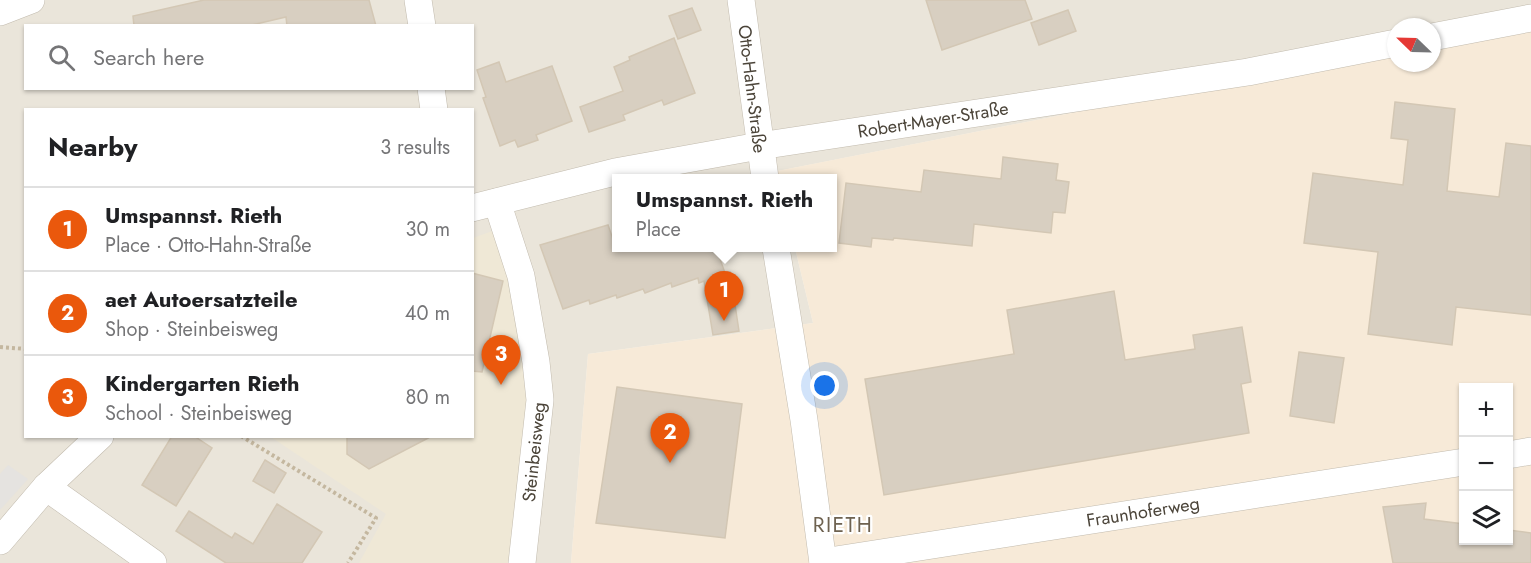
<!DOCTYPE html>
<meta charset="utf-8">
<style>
:root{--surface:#fff;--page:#f2f2f2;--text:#202124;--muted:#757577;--line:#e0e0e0;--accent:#ea580c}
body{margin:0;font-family:Jost,sans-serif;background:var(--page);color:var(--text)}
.controls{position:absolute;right:18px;bottom:18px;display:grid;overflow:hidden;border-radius:0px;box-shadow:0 2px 4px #0004}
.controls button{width:54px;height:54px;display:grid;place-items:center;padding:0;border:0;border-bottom:2px solid var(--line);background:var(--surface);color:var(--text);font:30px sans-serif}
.compass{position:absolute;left:1387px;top:18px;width:54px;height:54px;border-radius:50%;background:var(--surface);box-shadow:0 2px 4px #0004;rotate:293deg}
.you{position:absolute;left:825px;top:386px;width:21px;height:21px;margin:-15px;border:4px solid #fff;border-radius:50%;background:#1a73e8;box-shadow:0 0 0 9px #1a73e833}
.badge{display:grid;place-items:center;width:39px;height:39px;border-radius:50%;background:var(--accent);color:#fff;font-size:20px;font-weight:700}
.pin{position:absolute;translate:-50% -50px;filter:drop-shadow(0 2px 3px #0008)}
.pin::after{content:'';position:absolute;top:32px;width:21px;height:18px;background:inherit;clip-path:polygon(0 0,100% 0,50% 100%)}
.popup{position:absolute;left:612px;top:174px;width:225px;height:78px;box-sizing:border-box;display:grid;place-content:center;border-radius:0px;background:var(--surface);filter:drop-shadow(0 2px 4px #0005);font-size:20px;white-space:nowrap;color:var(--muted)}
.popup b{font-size:22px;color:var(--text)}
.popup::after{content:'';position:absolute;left:50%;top:100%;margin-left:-12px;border:12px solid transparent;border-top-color:var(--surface)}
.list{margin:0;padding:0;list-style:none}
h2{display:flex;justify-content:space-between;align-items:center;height:78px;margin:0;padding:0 24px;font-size:26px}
h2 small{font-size:20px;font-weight:400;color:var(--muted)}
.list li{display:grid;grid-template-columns:39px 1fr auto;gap:18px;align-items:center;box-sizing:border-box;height:84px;padding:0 24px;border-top:2px solid var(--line)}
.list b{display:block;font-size:22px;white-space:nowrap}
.list p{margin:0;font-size:20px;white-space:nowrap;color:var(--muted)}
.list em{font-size:20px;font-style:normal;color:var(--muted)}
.icon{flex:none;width:33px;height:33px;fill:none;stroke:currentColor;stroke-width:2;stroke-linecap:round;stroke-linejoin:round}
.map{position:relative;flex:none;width:1531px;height:563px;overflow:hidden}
.search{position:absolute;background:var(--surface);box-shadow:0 2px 4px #0004;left:24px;top:24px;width:450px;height:66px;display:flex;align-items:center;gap:15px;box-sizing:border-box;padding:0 21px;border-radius:0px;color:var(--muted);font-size:22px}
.panel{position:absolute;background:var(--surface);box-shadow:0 2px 4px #0004;left:24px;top:108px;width:450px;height:330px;border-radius:0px}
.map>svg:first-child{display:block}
.residential{fill:#eae5da;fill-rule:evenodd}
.commercial{fill:#f7ead8;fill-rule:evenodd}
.education{fill:#efe8d6}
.parking{fill:#e5e3e0}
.building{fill:#d8cfc1;stroke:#d3c7b4;stroke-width:1.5}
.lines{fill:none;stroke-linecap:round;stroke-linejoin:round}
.minor-casing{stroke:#c2bbae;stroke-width:28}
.path{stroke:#c4b79f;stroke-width:4;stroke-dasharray:3 3;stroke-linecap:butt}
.minor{stroke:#fff;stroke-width:27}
.labels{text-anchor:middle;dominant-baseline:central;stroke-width:4.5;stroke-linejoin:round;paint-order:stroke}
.street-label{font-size:18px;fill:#4b4439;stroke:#fff}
.quarter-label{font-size:21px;letter-spacing:1.5px;fill:#6e6250;stroke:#fff}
</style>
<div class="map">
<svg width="1531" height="563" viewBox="0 0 1531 563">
<rect width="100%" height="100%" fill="#f6f3ec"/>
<path class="residential" d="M0,0H1531V23L1396,27V49L778,171L779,178H616V248H795L813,323L588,354L571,563H0ZM26,26H472V88H26ZM26,110H472V436H26Z"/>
<path class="commercial" d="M1531,23V563H571L588,354L813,323L795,248H832V178H779L777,171L1396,49V63H1432V42ZM1464,388H1508V540H1464Z"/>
<polygon class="education" points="498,229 506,250 532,418 516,563 359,563 386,514 271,437 472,436 473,238"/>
<polygon class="parking" points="8,465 28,479 0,510 0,474"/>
<g class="building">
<polygon points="204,0 369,0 376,26 287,26 286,17 248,26 134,26 133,16"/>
<polygon points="926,0 1025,0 1032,19 942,50"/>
<polygon points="692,8 701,30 678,39 669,16"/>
<polygon points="1068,10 1076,31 1039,45 1031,23"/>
<polygon points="674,38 695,93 664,105 662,100 623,115 625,120 589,132 580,107 623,91 614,67 630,60 629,57"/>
<polygon points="499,62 506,82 552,66 572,121 536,135 538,140 518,147 515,140 500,146 483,98 486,97 477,70"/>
<polygon points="1395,102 1455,109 1447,191 1499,197 1506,143 1531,146 1531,315 1456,307 1452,345 1368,334 1378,252 1304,243 1313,173 1403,185 1408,140 1391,138"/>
<polygon points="1003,157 1058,164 1056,180 1069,182 1065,213 1053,212 1051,233 974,224 972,246 894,238 893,240 872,238 871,247 839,243 846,183 921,192 924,170 1001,179"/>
<polygon points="608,225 616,248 716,248 725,273 730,272 739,331 713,335 704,281 699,283 698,278 672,287 671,283 645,293 643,289 617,298 616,295 590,304 589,300 563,309 540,245"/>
<polygon points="472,273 503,281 482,372 472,371"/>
<polygon points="1114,291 1125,360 1195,349 1193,335 1242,327 1251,382 1241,384 1249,433 884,495 865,379 1014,354 1007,310"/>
<polygon points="1299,352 1344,358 1334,423 1290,416"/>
<polygon points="617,387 742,404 725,538 596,523"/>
<polygon points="172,436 194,436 212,448 176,506 142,485"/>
<polygon points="347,436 432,436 369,469 347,454"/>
<polygon points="265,460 286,473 274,493 253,481"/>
<polygon points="1426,503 1424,519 1464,524 1464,540 1509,540 1509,530 1531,533 1531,563 1393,563 1383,507"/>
<polygon points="277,504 322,532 302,563 226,563 176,531 189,511 232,538 235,533 253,544"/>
</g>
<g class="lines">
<defs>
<g id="minor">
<polyline points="418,0 422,26"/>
<polyline points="741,0 765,178"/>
<polyline points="0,12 31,0"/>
<polyline points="1432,37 1531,18"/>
<polyline points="431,88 434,110"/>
<polyline points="497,202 521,276 536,362 540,400 522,563"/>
<polyline points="472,208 615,172 759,146 1248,72 1396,43"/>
<polyline points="776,248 804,420 823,563"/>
<polyline points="1508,455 1531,451"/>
<polyline points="46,487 153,563"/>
<polyline points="0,541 46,487 100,436"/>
<polyline points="823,562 1464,462"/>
</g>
</defs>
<use href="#minor" class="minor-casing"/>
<g class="path">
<polyline points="0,347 26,349"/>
<polyline points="241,436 376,518 348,563"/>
</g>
<use href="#minor" class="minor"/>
</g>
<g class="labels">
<g class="street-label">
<text transform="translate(752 89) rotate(83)">Otto-Hahn-Straße</text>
<text transform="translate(933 120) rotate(-9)">Robert-Mayer-Straße</text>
<text transform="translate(534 452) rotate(-84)">Steinbeisweg</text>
<text transform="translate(1143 512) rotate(-9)">Fraunhoferweg</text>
</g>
<g class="quarter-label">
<text x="843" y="525">RIETH</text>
</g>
</g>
</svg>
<div class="controls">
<button>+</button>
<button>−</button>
<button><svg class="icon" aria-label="layers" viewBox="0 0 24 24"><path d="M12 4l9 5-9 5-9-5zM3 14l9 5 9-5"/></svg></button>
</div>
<svg class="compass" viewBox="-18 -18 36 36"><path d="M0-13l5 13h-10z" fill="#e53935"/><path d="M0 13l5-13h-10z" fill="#757577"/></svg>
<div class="you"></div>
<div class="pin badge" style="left:724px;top:321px">1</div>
<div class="popup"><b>Umspannst. Rieth</b>Place</div>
<div class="pin badge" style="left:670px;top:463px">2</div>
<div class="pin badge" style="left:501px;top:385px">3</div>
<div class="search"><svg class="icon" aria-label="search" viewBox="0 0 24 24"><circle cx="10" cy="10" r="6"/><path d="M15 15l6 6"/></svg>Search here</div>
<section class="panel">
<h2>Nearby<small>3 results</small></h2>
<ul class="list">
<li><span class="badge">1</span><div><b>Umspannst. Rieth</b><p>Place · Otto-Hahn-Straße</p></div><em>30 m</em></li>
<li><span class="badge">2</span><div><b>aet Autoersatzteile</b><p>Shop · Steinbeisweg</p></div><em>40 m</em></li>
<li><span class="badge">3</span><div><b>Kindergarten Rieth</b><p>School · Steinbeisweg</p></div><em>80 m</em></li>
</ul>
</section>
</div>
